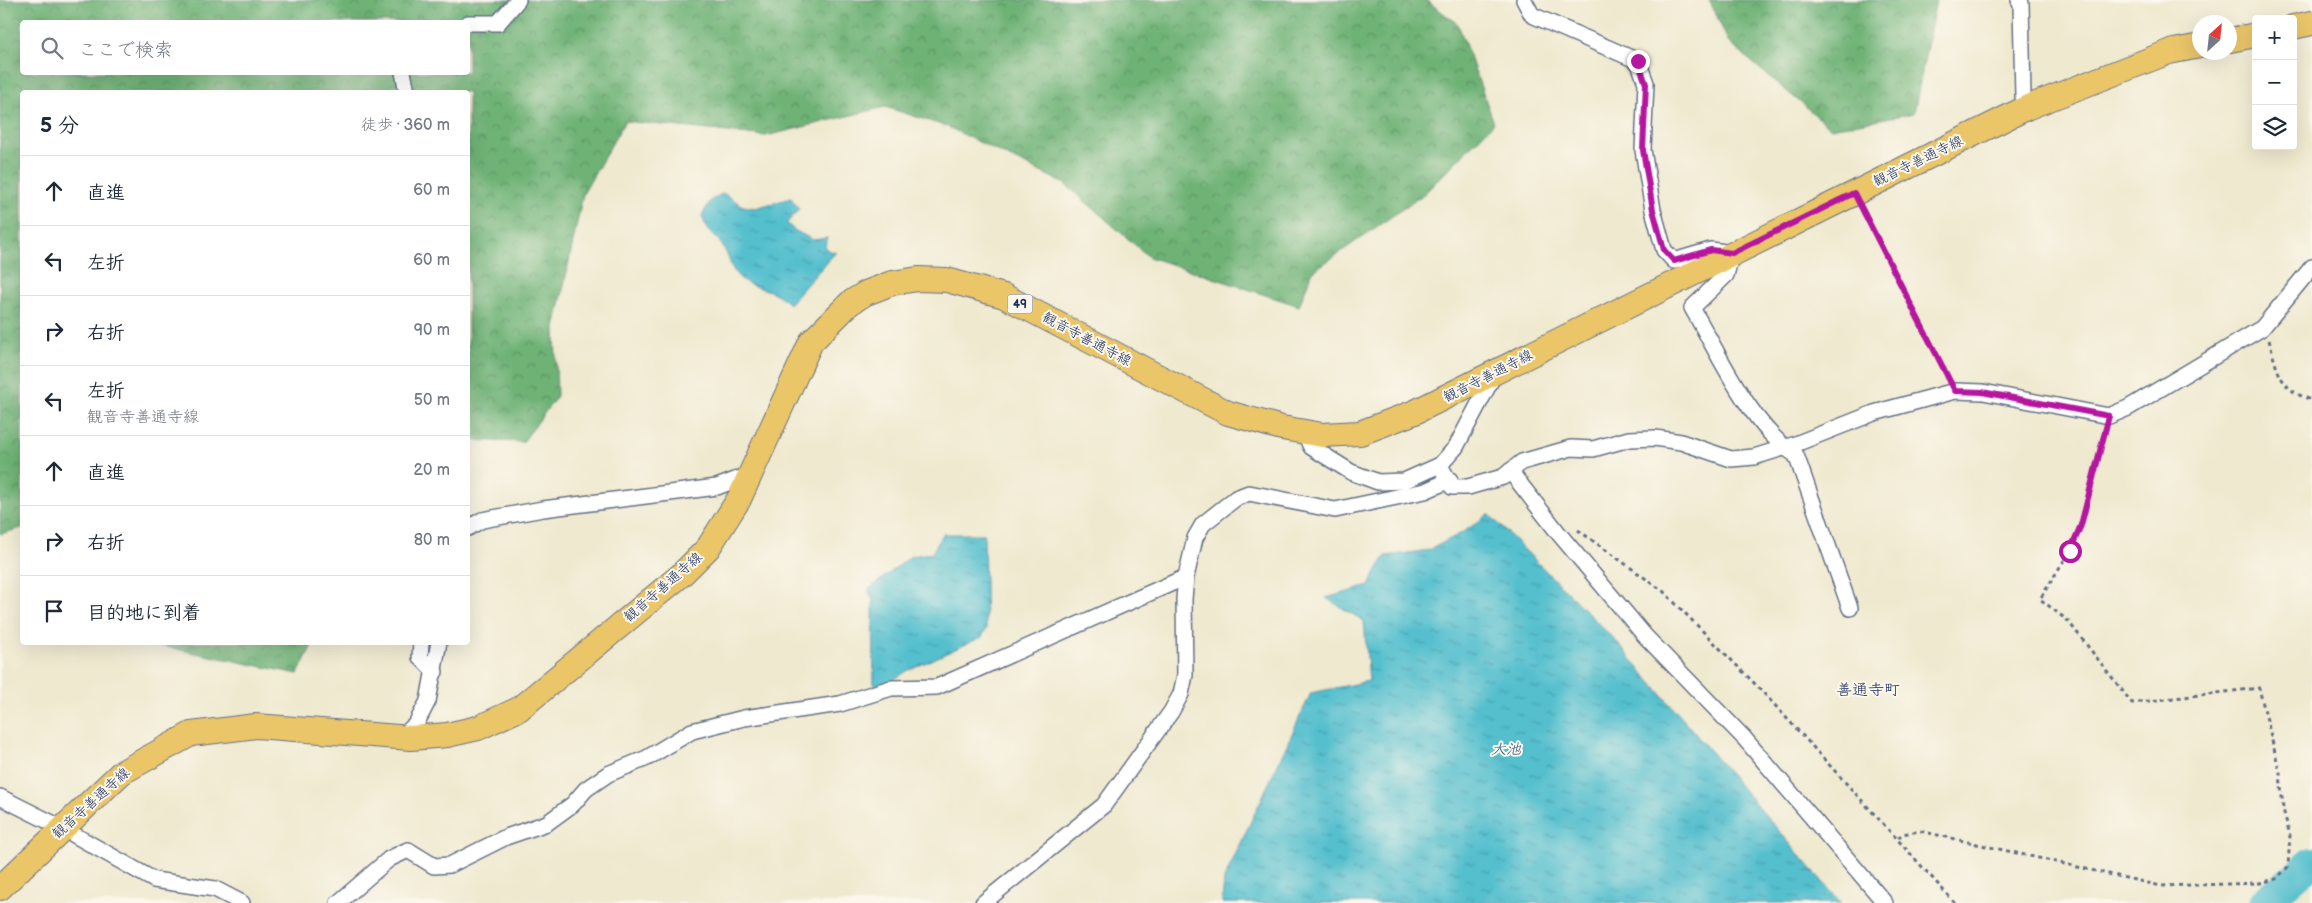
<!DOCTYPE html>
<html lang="ja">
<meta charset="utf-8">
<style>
:root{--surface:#fff;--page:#f2f2f3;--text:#1f2937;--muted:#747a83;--line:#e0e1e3}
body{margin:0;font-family:"Balsamiq Sans","Klee One",sans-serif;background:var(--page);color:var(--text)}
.controls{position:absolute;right:15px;top:15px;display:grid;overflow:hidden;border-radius:5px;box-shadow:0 5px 20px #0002}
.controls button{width:45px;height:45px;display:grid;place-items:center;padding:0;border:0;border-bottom:1px solid var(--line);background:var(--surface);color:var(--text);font:25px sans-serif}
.compass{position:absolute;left:2192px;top:15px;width:45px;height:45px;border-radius:50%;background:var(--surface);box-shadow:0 5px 20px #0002;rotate:27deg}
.stop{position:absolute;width:15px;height:15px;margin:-11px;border:4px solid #b5179e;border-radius:50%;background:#fff}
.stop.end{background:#b5179e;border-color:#fff;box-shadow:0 1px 5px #0008}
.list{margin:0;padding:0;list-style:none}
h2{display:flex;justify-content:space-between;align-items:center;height:65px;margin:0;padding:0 20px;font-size:21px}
h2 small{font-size:16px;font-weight:400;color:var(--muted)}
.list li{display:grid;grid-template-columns:32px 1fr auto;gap:15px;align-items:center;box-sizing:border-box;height:70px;padding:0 20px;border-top:1px solid var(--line)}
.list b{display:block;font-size:19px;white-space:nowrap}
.list p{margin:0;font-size:16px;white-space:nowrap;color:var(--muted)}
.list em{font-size:16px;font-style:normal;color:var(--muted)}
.icon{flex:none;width:28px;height:28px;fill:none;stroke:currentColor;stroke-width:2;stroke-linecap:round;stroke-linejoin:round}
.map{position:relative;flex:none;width:2312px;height:903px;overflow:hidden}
.search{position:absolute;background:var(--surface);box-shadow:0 5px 20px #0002;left:20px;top:20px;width:450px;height:55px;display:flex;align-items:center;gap:12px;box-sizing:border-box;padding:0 18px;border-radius:5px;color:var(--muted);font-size:19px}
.panel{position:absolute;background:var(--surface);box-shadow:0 5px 20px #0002;left:20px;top:90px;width:450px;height:555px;border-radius:5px}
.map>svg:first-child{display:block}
.forest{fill:url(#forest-crowns);stroke:#44706a;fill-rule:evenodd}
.water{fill:url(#water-ripples);stroke:#387796}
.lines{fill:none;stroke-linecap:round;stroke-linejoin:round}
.river{stroke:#54bfce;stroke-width:30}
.street-casing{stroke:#657086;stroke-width:18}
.primary-casing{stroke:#657086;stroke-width:26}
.path{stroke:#657086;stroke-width:3;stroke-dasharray:4 4;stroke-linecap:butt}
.street{stroke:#fff;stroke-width:15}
.primary{stroke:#ebc669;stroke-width:24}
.route{stroke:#b5179e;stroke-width:6}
.labels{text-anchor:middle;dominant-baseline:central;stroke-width:4;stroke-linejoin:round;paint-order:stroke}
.shield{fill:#fbf7ec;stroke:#5e6b89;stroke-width:1}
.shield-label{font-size:12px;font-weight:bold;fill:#1b2f5e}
.street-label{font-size:14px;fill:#1b2f5e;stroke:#fbf7ec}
.water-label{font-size:15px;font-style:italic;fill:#2c5a80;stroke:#fbf7ec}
.quarter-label{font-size:16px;fill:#1b2f5e;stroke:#fbf7ec}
</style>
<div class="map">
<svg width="2312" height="903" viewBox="0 0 2312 903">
<defs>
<pattern id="forest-crowns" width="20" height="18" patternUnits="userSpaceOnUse" patternTransform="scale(1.25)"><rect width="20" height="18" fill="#6eb276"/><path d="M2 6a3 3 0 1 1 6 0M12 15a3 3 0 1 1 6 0" fill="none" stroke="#5a9164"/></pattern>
<pattern id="water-ripples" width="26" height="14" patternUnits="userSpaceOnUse" patternTransform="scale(1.25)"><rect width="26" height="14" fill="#54bfce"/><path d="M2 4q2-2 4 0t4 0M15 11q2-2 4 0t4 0" fill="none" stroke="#459caa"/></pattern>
</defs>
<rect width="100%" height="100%" fill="#fbf7ec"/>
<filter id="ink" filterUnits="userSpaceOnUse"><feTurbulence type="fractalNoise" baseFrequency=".02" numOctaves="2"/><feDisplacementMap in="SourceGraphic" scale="10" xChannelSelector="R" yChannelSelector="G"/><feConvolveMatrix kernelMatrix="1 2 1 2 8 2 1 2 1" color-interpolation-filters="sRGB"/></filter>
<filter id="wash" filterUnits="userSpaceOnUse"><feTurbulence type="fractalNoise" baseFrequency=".0096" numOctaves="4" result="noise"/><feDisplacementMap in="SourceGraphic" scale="20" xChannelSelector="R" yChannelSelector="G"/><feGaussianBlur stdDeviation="1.12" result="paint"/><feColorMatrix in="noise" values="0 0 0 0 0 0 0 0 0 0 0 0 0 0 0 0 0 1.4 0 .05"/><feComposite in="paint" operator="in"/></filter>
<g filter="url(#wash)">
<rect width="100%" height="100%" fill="#efe9cf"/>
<g class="forest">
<path d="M0,0H1426L1458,24L1494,123L1424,194L1312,272L1299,306L1149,257L1065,184L948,127L885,107L766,136L625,121L583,194L555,329L557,396L523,442L468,440V92H22V528L0,534ZM22,22H468V72H22Z"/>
<polygon points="1709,0 1936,0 1914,113 1831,128 1729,43"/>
<polygon points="313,643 298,674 147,643 313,642"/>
</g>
<g class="water">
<path d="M723,193L743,206L755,208L791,198L799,209L787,223L794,230L813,240L827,238L825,246L830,251L836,252L789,304C771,286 762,292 744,281C730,273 730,256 722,245C711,230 709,236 702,216L710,201Z"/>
<polygon points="1489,514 1613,638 1841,903 1222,903 1224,879 1311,693 1369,681 1364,621 1326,598 1369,586 1377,569 1386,556 1429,550 1465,531"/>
<polygon points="943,534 984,534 986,629 982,637 907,671 890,682 874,685 873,600 868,590 911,556 932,553"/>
</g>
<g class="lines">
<polyline class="river" points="2263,903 2312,862"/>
</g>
</g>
<g filter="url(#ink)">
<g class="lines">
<defs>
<g id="street">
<path d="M1524,0L1532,15L1638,61L1646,83L1643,150L1653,210L1664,250L1674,261L1711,250L1732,253L1726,275L1692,308C1718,352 1752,429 1796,455L1850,608"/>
<polyline points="2019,0 2021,3 2023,97 2026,108"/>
<polyline points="468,23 498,23 518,0"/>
<polyline points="403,72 407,92"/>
<polyline points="1304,432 1311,447 1351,472 1378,482 1404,481 1440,465 1456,447 1495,373"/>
<polyline points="1440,465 1452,487 1468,487 1503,477 1522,462 1571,448 1593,449 1629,439 1655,438 1681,442 1731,459 1754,457 1793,445 1874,413 1955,391 1983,392 2109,416 2128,408 2262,328 2312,267"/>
<polyline points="1510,471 1560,535 1645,636 1744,738 1885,903"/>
<polyline points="468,528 482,520 543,509 717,487 751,474"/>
<polyline points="421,642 420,657 435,672"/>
<polyline points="401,737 416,724 428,701 439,642"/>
<polyline points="0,797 62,828 154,880 215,889 242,903"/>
<polyline points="338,903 389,859 408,850 434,866 450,865 506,837 547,823 573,804 586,789 608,774 647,758 692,731 744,718 840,704 891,688 937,687 1186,577"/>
<polyline points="983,903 1104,805 1171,712 1181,694 1185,675 1184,599 1186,577 1195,538 1203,524 1236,498 1249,493 1335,510 1425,491 1450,480"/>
</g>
<g id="primary">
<polyline points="2293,27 2312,23"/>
<polyline points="2230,40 2256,35"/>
<polyline points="0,888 121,773 191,734 256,726 411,738 447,735 478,728 519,709 681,575 708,548 739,499 811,342 850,303 866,293 892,283 918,279 947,280 1004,296 1228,413 1282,428 1322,435 1360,433 1415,412 2026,108 2169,52 2200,46"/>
</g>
</defs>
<use href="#street" class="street-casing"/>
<use href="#primary" class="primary-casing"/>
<g class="path">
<polyline points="1863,211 1948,377"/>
<path d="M2269,340C2277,370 2279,390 2312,400"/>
<polyline points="1578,530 1663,591 1760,689 1897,839"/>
<polyline points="1955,903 1897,839 1902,834 1920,831 2161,886 2260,883 2276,879 2288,867 2290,835 2283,809 2280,773 2259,688 2132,703 2068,621 2040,599 2070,551 2081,525 2105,431"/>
</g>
<use href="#street" class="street"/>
<use href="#primary" class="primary"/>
</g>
</g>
<g class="lines" filter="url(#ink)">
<polyline class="route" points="1638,61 1646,84 1643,150 1653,210 1664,250 1674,261 1711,250 1732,253 1854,193 1955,391 1982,392 2109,416 2081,525 2070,551"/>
</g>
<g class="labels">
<rect class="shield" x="1007.5" y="294.5" width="25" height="19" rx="4"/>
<g class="shield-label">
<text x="1020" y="304">49</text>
</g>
<g class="street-label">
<text transform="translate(1918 161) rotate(-26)">観音寺善通寺線</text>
<text transform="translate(1087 339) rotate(28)">観音寺善通寺線</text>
<text transform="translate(1488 376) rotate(-27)">観音寺善通寺線</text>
<text transform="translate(663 587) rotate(-41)">観音寺善通寺線</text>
<text transform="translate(91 803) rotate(-42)">観音寺善通寺線</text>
</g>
<g class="water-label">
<text x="1506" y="749">大池</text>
</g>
<g class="quarter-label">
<text x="1868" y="690">善通寺町</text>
</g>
</g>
</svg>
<div class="controls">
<button>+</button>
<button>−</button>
<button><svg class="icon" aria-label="layers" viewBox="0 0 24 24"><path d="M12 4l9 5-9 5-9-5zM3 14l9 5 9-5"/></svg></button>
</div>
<svg class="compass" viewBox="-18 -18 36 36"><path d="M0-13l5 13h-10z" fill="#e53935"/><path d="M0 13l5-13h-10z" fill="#747a83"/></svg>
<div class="stop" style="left:2070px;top:551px"></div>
<div class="stop end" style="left:1638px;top:61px"></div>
<div class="search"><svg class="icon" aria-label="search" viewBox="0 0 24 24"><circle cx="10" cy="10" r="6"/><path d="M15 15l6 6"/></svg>ここで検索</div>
<section class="panel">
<h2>5 分<small>徒歩 · 360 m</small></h2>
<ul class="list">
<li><svg class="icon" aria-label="ahead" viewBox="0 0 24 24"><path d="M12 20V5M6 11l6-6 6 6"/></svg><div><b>直進</b></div><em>60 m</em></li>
<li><svg class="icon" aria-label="left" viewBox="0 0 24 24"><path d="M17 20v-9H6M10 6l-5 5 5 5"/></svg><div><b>左折</b></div><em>60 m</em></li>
<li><svg class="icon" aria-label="right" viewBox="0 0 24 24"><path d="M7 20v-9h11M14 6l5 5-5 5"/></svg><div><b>右折</b></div><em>90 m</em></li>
<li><svg class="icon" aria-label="left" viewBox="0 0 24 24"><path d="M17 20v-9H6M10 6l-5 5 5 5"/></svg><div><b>左折</b><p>観音寺善通寺線</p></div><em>50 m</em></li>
<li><svg class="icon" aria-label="ahead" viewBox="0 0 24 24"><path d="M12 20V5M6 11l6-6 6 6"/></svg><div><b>直進</b></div><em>20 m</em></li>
<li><svg class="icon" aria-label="right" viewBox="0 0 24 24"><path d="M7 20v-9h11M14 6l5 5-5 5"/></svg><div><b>右折</b></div><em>80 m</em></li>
<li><svg class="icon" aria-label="arrive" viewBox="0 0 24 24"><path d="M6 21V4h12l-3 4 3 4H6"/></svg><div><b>目的地に到着</b></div></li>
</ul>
</section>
</div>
